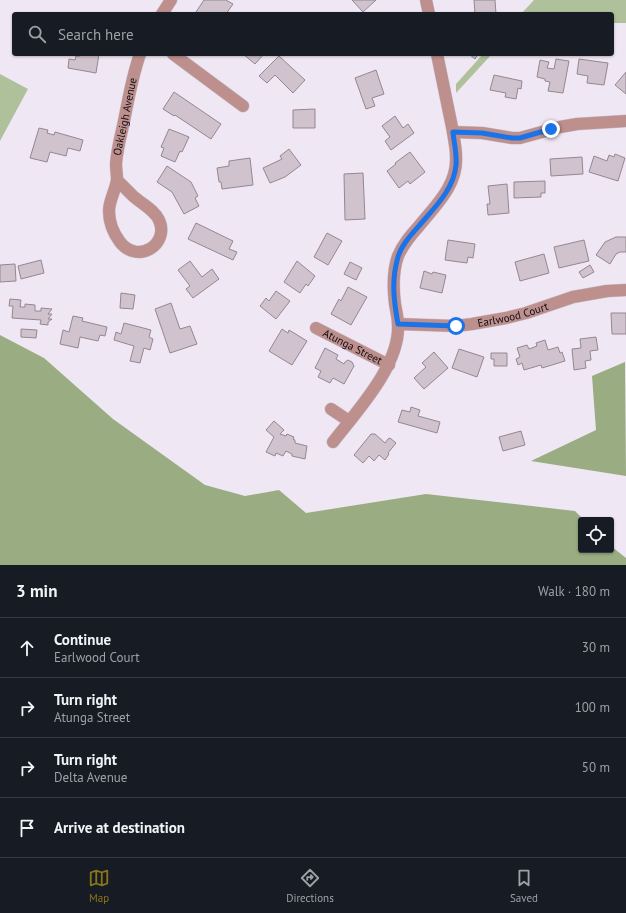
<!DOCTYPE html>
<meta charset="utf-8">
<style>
:root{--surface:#171b24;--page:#242831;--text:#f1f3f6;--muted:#9ea1a6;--line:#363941;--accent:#8a7519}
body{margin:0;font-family:"PT Sans",sans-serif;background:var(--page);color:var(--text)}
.controls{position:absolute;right:12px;bottom:12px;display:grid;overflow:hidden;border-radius:4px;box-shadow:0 1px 3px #0004}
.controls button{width:36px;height:36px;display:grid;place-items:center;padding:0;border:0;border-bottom:1px solid var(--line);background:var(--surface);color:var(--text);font:20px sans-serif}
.stop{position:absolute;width:12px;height:12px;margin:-9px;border:3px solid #1a73e8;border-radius:50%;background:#fff}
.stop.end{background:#1a73e8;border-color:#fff;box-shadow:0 1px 4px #0008}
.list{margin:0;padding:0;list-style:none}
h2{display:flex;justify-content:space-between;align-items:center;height:52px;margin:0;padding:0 16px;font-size:17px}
h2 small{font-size:13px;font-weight:400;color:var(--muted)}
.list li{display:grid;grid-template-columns:26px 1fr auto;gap:12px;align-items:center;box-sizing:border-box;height:60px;padding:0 16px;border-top:1px solid var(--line)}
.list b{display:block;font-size:15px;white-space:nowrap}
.list p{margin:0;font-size:13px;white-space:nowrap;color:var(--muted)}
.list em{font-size:13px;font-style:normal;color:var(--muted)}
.icon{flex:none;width:22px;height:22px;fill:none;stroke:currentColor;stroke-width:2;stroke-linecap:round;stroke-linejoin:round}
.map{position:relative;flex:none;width:626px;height:565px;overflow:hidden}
.search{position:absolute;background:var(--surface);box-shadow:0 1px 3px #0004;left:12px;right:12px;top:12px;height:44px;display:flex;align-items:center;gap:10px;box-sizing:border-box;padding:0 14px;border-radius:4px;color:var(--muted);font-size:15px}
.sheet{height:292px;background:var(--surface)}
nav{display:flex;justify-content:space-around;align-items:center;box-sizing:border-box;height:56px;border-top:1px solid var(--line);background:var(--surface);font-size:11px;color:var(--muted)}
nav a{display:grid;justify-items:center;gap:2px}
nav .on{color:var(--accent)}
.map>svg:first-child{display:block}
.green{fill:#afc19b}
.forest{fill:#99ac82}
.building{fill:#d1c3cd;stroke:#958791}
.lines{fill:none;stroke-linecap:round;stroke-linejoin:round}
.minor-casing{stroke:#ccc4d1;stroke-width:13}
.minor{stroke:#bd908e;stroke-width:12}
.route{stroke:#1a73e8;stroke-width:5}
.labels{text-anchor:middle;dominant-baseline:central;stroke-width:4;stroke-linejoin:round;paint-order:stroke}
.street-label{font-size:11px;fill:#0f0c11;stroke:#fff}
</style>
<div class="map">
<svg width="626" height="565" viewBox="0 0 626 565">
<rect width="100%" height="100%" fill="#f0e7f5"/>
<g class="green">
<polygon points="534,0 626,0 626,23 612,23 612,14 521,14"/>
<polygon points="483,54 492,54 456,93 456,84"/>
<polygon points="0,74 28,89 0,141"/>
</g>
<g class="forest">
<polygon points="0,335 44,358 113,419 205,485 245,496 279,490 306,513 426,494 575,511 584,520 581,520 581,550 611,550 611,546 626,558 626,565 0,565"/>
<polygon points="625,362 626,476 531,461 596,430 592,376"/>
</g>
<g class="building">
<polygon points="204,0 226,0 233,4 226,14 200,14 196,12"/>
<polygon points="352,0 376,0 363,12"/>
<polygon points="474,0 495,0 496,14 475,14"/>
<polygon points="81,54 99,54 96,73 68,68 69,59 75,60 76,56 80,56"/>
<polygon points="243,54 264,54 255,64"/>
<polygon points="469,54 478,54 475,59"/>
<polygon points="279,56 305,80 293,93 275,75 267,83 259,76"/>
<polygon points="556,59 569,61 563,93 548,91 550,82 545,81 545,79 537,77 540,60 549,62 547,68 554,69"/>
<polygon points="579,59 608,63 604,85 587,83 588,76 577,74"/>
<polygon points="376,70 384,94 372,98 375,106 366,109 355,78"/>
<polygon points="626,72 626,94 615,85"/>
<polygon points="494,75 522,81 521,89 518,88 516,99 505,97 506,93 490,90"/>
<polygon points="174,92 221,124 211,139 175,115 174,116 163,109"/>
<polygon points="315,109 315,128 293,128 293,110"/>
<polygon points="395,116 403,128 408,124 414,133 391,150 385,141 390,137 382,126"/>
<polygon points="39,128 48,130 47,133 54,135 55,132 83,140 80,151 68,148 66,156 50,152 47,162 30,158"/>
<polygon points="169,129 189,137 182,152 180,151 175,162 161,156 164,148 161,147"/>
<polygon points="289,149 301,165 285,177 270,183 263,168 282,159 280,156"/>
<polygon points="410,152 425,172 410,184 408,181 399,188 387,171 396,164 395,163"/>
<polygon points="615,154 625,158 618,181 589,172 594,156 607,161 609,155 614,157"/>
<polygon points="582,157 583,174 551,176 550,159"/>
<polygon points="250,158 253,185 222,189 221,182 219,182 217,168 229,166 229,161"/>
<polygon points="167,166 191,182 198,196 195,198 199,206 184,214 172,192 157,182"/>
<polygon points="363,173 365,219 345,220 344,174"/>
<polygon points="545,181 545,193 541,193 541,197 514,198 514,182"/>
<polygon points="507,184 509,213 488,215 487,204 490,204 488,186"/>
<polygon points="196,223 233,241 229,249 237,252 233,260 188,239"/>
<polygon points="327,233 342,241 328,265 314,257"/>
<polygon points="616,237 626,237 626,252 620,252 616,254 610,264 596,255 605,242"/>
<polygon points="448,240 475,244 473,258 468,257 467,263 445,260"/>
<polygon points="584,240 589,261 559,268 554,247"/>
<polygon points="544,254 549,273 520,281 515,262"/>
<polygon points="41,260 44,273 21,279 18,266"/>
<polygon points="190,261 202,277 212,269 219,279 193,298 186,289 190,286 178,270"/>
<polygon points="297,261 315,276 308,286 306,284 300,293 284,282"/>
<polygon points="350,262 362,268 356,280 344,274"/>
<polygon points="15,264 16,281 0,282 0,265"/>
<polygon points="590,265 594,272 583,278 579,272"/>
<polygon points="424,271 432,274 433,272 446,275 442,293 420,288"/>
<polygon points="348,287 367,297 351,325 331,314 339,299 341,301"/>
<polygon points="276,291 290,301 276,319 260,306 266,298 269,301"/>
<polygon points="121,293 135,295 133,309 120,308"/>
<polygon points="10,299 21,300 20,307 25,307 25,304 35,305 35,311 41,311 41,308 52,309 48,314 52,314 48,319 52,319 48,322 48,325 40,324 41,320 12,318 13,306 9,306"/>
<polygon points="171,303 180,329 190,326 197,344 170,353 155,309"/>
<polygon points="611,313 626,313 626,334 612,334"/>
<polygon points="73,316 83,318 82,321 107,327 105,336 100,335 98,341 80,337 78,348 60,344 63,330 69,332"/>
<polygon points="124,323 151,330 149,337 153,339 150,350 144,348 140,363 130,361 134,346 114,340 116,332 121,334"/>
<polygon points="21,329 37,330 36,338 21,337"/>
<polygon points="282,329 288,333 289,330 307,341 292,365 269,351"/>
<polygon points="596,337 598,350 590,351 591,360 585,361 586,368 574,370 572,349 581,348 580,339"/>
<polygon points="545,340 548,350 558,347 560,353 562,352 565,361 542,368 541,365 524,370 522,363 518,365 516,359 520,357 517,348 527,345 529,349 537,346 536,343"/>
<polygon points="325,348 338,355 336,359 344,364 345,362 348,360 352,362 354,366 344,384 333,378 330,383 318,377 321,371 315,368"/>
<polygon points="459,349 484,357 477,377 452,368"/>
<polygon points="434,352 448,368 424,389 414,378 426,367 422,363"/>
<polygon points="491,353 507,353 507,366 494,366 494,359 491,359"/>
<polygon points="411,407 420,410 418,416 440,422 437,433 398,422 402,410 410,412"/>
<polygon points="274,421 284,430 280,434 286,436 287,434 294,437 293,439 295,440 295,443 307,446 305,459 292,456 292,454 286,451 283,456 276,453 275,456 266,452 274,437 266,430"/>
<polygon points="521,431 525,445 503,451 499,437"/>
<polygon points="371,434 375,434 385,443 388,439 390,438 396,443 388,453 389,454 385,460 379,455 374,461 369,456 363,463 354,455"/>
</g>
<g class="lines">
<defs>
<g id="minor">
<polyline points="426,0 429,14"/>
<polyline points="162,14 171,0"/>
<polyline points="173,54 243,106"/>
<polyline points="437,54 453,132 482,133 512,138 520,138 560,127 577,124 626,121"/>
<path id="s1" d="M117,180C122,185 127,190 132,195C140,203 154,209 159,220C170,244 138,265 120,242C114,234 109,222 109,211C109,200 116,190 117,179C117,174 116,169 116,164C117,148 122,132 125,116C129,95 133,74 140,54"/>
<path id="s2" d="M398,324L456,326L472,324L506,318L526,313L573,297L607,291L626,290"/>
<path id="s3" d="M316,328L389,365"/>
<polyline points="331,409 349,421"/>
<path d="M333,442C357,411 400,365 398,325C398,318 396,310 395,304C393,288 393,270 398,256C403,244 411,235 419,226C436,205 458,185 456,156C456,148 454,140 453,132"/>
</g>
</defs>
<use href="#minor" class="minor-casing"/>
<use href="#minor" class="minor"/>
</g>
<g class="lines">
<path class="route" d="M456,326L398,324C394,302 391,280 398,257C401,246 410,236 418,227C433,209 454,190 456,165C457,154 454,143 453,132L482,133L512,138H520L551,129"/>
</g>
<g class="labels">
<g class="street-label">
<text stroke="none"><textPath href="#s1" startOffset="255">Oakleigh Avenue</textPath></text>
<text stroke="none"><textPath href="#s2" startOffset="116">Earlwood Court</textPath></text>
<text stroke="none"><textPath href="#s3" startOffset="41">Atunga Street</textPath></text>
</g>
</g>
</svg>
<div class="controls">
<button><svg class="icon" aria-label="locate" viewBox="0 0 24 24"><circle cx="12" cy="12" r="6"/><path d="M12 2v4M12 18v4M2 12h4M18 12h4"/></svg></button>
</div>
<div class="stop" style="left:456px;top:326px"></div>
<div class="stop end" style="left:551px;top:129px"></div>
<div class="search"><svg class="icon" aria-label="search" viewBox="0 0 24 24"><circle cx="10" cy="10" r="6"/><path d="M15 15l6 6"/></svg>Search here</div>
</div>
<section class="sheet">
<h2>3 min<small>Walk · 180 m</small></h2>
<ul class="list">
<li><svg class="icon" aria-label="ahead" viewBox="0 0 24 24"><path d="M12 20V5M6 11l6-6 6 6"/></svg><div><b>Continue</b><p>Earlwood Court</p></div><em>30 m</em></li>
<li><svg class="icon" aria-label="right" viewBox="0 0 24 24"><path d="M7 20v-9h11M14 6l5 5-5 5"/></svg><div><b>Turn right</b><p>Atunga Street</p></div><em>100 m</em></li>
<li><svg class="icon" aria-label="right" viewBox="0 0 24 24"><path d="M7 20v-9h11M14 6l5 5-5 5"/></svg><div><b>Turn right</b><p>Delta Avenue</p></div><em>50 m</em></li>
<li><svg class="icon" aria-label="arrive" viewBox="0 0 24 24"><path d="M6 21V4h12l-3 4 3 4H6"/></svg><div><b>Arrive at destination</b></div></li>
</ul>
</section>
<nav>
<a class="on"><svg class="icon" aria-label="map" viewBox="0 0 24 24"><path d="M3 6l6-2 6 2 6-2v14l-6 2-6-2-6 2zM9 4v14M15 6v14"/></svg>Map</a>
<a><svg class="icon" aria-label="directions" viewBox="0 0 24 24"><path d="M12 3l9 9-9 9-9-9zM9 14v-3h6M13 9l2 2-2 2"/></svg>Directions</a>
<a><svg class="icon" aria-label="saved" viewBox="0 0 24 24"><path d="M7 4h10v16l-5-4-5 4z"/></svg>Saved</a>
</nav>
